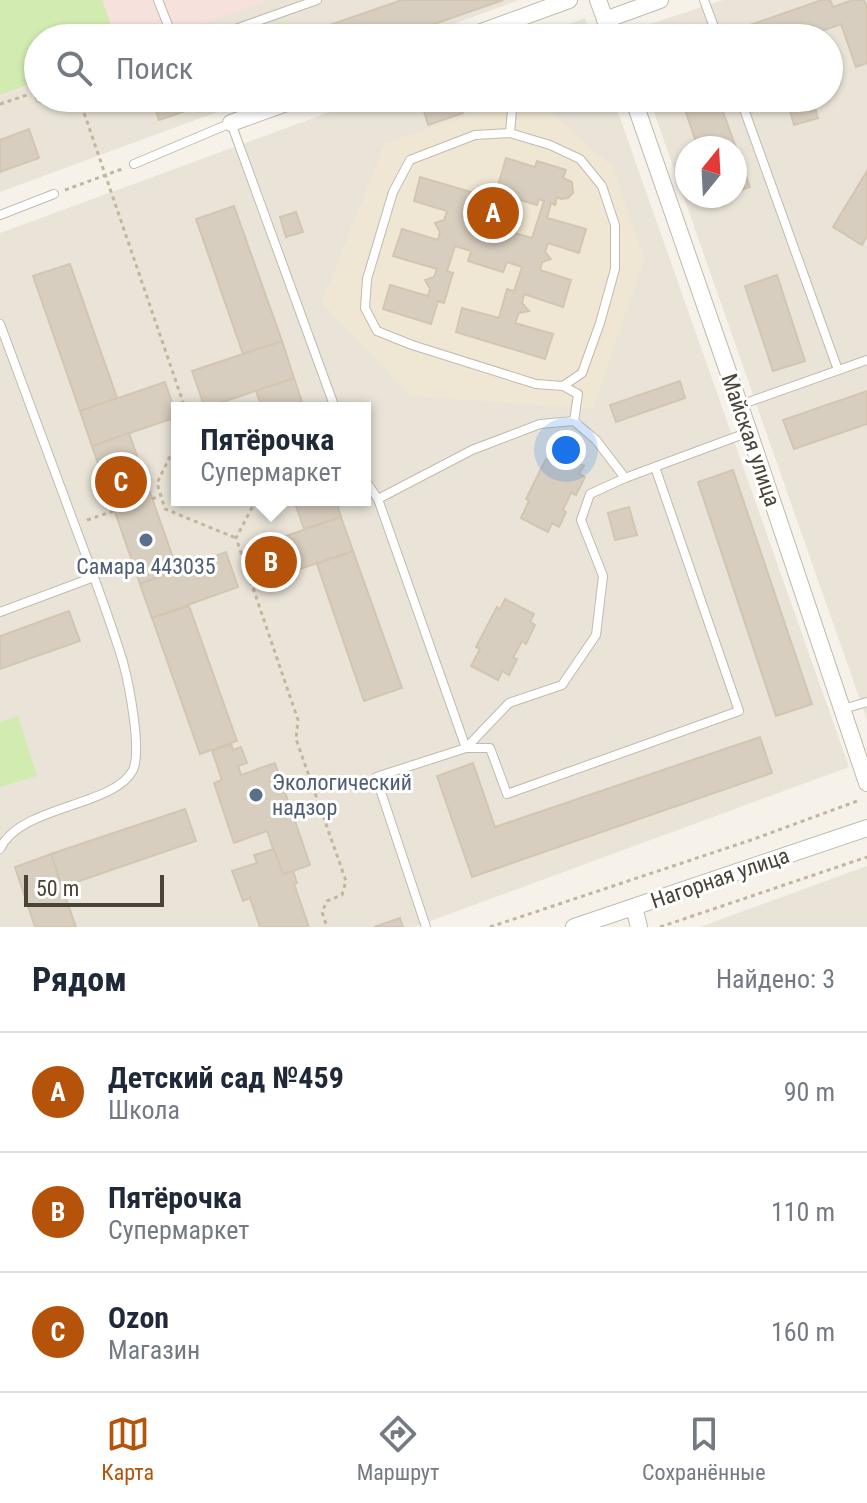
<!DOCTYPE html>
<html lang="ru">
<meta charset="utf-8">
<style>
:root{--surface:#fff;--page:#f6f6f7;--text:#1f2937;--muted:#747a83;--line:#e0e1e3;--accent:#b45309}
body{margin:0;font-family:"Roboto Condensed",sans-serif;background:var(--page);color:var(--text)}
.compass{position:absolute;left:675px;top:136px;width:72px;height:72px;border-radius:50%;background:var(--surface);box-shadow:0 2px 6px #0004;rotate:18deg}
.scale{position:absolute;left:24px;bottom:20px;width:140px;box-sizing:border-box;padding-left:8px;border:4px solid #4a4337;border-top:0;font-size:22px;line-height:28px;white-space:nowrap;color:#4a4337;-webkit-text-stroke:6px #fff;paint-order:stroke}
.you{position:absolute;left:566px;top:450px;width:28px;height:28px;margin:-20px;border:6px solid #fff;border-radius:50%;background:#1a73e8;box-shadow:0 0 0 12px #1a73e833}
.badge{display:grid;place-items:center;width:52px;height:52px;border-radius:50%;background:var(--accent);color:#fff;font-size:26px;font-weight:700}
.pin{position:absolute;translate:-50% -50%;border:4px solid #fff;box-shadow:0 2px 8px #0006}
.popup{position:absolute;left:171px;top:402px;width:200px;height:104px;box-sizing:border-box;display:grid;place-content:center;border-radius:0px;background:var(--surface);filter:drop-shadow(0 2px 6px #0005);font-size:26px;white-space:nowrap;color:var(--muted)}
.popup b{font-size:30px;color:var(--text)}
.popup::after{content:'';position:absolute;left:50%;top:100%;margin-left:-16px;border:16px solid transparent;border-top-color:var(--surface)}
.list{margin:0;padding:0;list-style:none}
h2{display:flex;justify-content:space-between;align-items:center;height:104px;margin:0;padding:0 32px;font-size:34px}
h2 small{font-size:26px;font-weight:400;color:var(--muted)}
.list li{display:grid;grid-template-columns:52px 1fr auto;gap:24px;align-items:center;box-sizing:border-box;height:120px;padding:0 32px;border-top:2px solid var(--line)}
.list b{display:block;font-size:30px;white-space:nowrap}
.list p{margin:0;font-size:26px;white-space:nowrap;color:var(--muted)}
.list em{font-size:26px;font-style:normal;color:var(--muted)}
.icon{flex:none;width:44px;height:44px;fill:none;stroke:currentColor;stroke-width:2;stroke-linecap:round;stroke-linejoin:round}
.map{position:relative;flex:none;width:867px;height:927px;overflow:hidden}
.search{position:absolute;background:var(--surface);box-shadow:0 2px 6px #0004;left:24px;right:24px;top:24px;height:88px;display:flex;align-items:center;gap:20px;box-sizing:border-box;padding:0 28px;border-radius:44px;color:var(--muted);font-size:30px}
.sheet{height:464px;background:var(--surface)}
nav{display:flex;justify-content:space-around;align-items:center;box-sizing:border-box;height:112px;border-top:2px solid var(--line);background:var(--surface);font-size:22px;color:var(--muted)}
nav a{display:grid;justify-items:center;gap:4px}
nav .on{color:var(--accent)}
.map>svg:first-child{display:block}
.residential{fill:#eae4d8;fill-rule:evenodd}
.education{fill:#efe7d3}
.medical{fill:#f6e1dd}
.green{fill:#d1ebb1}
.building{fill:#d8cebf;stroke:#d3c6b1;stroke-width:2}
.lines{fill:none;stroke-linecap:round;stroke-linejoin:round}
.service-casing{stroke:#c2baac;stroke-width:10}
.minor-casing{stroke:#c2baac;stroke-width:18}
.path{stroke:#c4b69c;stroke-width:3;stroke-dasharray:4 4;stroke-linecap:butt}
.service{stroke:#fff;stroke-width:8}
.minor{stroke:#fff;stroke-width:16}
.service-dot{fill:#5c6f8a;stroke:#fff;stroke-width:3}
.labels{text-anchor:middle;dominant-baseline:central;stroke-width:6;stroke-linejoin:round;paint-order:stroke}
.street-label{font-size:22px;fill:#4a4337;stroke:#fff}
.service-label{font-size:22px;fill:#4e5e75;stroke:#fff}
</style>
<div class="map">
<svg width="867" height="927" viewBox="0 0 867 927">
<rect width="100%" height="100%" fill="#f6f2ea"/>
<g class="residential">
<polygon points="0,0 519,0 416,38 38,38 38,98 255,98 0,192"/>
<path d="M723,0H867V720L649,98H829V38H628L626,32ZM687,148H735V196H687Z"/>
<polygon points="585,18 592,38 532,38"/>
<path d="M368,98H613L849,767L414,927H0V233ZM177,408H365V500H177Z"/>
<polygon points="867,866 867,927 700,927"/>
</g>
<polygon class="education" points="518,98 535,98 612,167 644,259 593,409 411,396 322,302 385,143"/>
<polygon class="medical" points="0,0 269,0 164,38 38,38 38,83 0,97"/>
<g class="green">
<polygon points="0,0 102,0 116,38 38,38 38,81 0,95"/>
<polygon points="18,716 37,776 0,787 0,722"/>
</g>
<g class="building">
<polygon points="402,0 503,0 394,38 292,38"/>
<polygon points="822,0 830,0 833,7 853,0 864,0 867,7 867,63 856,67 841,24 802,38 748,38 744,27"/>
<polygon points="152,98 223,98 159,120"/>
<polygon points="681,98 718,98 750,187 735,192 735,148 698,148"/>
<polygon points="459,99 463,113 428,125 424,111"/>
<polygon points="813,102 818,118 794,125 789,108"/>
<polygon points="29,129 39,158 0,172 0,140"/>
<polygon points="506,158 535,167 537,161 566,170 563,178 572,182 573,193 568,198 561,199 557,197 555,205 551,203 547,218 586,229 579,253 548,243 545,252 551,259 542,262 540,270 571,280 563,307 524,294 522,303 529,311 519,313 515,323 553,334 545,359 456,332 462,308 499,318 507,289 514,291 522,267 507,262 503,272 468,261 471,251 455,246 447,271 453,273 444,303 438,301 431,324 383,309 390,285 428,296 430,289 425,280 434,277 437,269 393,256 402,229 438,240 440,232 435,223 444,220 447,211 414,201 420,177 471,192 464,219 479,224 482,213 518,224 515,233 532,238 544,201 539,199 537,205 496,193"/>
<polygon points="867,171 867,236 862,245 833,227"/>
<polygon points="234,206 282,341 243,354 196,219"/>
<polygon points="296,212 303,232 286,237 280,217"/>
<polygon points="70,264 117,398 80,411 33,276"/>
<polygon points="777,275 805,361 773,371 745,286"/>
<polygon points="282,341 294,378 205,408 192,371"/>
<polygon points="294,378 304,408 262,408 256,391"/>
<polygon points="680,381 685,398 616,422 610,405"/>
<polygon points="165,382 177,417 92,446 80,411"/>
<polygon points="867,391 867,424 794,449 783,420"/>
<polygon points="129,433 177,569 140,584 92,446"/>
<polygon points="555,451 584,466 579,474 585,477 576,495 571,493 563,510 566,512 559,527 552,523 548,532 521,518 529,501 526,499 546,459 550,461"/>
<polygon points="733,470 812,704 776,716 698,482"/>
<polygon points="294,500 336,500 341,517 304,529"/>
<polygon points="629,507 637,535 615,540 608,513"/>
<polygon points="341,517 353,551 262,582 251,548"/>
<polygon points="353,551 402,688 364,701 317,564"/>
<polygon points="226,552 238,587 152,618 140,584"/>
<polygon points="505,599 534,614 530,622 535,625 526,644 522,641 513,658 517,659 509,675 502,671 498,680 471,666 480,649 476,647 497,607 500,609"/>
<polygon points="189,606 237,741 200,754 152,618"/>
<polygon points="69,611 80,641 0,669 0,636"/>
<polygon points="760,737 772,773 472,877 437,776 473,763 495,827"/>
<polygon points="231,744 233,750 241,747 247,763 238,766 241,775 275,763 310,865 282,875 267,831 234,843 214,783 222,780 212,751"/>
<polygon points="185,809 196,841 62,887 51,854"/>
<polygon points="274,849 283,874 293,871 297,883 294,884 309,927 260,927 250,898 243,901 232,871 257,863 254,855"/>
<polygon points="51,854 62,887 76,927 35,927 15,867"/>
<polygon points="400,918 403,927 374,927"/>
</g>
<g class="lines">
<defs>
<g id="service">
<polyline points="158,0 173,38"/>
<polyline points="704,0 718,38"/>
<polyline points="210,38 317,0"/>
<polyline points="40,98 41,98"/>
<polyline points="740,98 838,370"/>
<polygon points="510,133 550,145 580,159 602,186 615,225 615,269 600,323 582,373 563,386 536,384 412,345 377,331 365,308 367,279 393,192 410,160 475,135"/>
<polyline points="510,133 513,98"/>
<polyline points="134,164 231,123 335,408"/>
<polyline points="0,215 54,194"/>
<path d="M0,324C24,389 48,453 72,518C90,566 108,613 123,662C129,684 142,750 133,770C114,807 20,805 0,849"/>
<polyline points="563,386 578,394 574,421"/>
<polyline points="740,405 867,360"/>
<polyline points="365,480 378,499 466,748 490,748 507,794 739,711 655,467"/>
<polyline points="378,499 472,450 540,424 574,421 596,440 625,478"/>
<polyline points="0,612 94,577"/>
<polyline points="843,709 867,702"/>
<polyline points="426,927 376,777 466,748 509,703 562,685 596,635 603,576 581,520 590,494 625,478 749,432"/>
</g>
<g id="minor">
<polyline points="598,0 612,38"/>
<polyline points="605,20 660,0"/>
<polyline points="465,38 569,0"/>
<polyline points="633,98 749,432 867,783"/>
<polyline points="231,123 300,98"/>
<polyline points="634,907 639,927"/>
<polyline points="574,927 867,828"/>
</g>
</defs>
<use href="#service" class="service-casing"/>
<use href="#minor" class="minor-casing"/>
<g class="path">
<polyline points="79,98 185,408"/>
<polyline points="0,104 27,95"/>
<polyline points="65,190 122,169"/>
<polyline points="177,442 157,483 165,509 236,538"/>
<polyline points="152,499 161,495"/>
<polyline points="256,500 236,538 298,720 296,739 346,881 342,895 327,901 322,912 327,927"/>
<polyline points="87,520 114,511"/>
<polyline points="490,927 754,839 860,800"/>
<polyline points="660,927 867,857"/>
</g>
<use href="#service" class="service"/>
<use href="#minor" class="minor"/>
</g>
<g class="service-dot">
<circle cx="146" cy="540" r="8"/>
<circle cx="256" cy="795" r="8"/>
</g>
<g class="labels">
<g class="street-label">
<text transform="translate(751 440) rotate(71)">Майская улица</text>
<text transform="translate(720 878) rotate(-19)">Нагорная улица</text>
</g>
<g class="service-label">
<text x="146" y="566">Самара 443035</text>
<text x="272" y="782" text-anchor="start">Экологический<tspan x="272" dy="25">надзор</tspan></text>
</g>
</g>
</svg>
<svg class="compass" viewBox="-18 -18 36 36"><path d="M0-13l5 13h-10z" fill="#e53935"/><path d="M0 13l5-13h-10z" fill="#747a83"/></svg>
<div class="scale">50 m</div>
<div class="you"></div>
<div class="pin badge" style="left:493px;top:213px">A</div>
<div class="pin badge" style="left:271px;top:562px">B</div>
<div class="popup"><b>Пятёрочка</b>Супермаркет</div>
<div class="pin badge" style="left:121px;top:482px">C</div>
<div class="search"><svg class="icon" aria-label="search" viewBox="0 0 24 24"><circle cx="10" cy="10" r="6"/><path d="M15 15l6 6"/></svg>Поиск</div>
</div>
<section class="sheet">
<h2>Рядом<small>Найдено: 3</small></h2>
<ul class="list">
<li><span class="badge">A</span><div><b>Детский сад №459</b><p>Школа</p></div><em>90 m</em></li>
<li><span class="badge">B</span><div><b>Пятёрочка</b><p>Супермаркет</p></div><em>110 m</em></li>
<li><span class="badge">C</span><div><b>Ozon</b><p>Магазин</p></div><em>160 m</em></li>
</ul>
</section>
<nav>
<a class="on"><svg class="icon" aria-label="map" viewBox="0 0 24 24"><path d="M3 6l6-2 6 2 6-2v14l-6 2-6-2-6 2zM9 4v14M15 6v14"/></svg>Карта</a>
<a><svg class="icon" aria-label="directions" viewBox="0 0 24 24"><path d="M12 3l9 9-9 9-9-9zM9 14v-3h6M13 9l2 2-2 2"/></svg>Маршрут</a>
<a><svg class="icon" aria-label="saved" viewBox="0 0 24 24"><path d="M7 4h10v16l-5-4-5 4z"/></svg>Сохранённые</a>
</nav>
